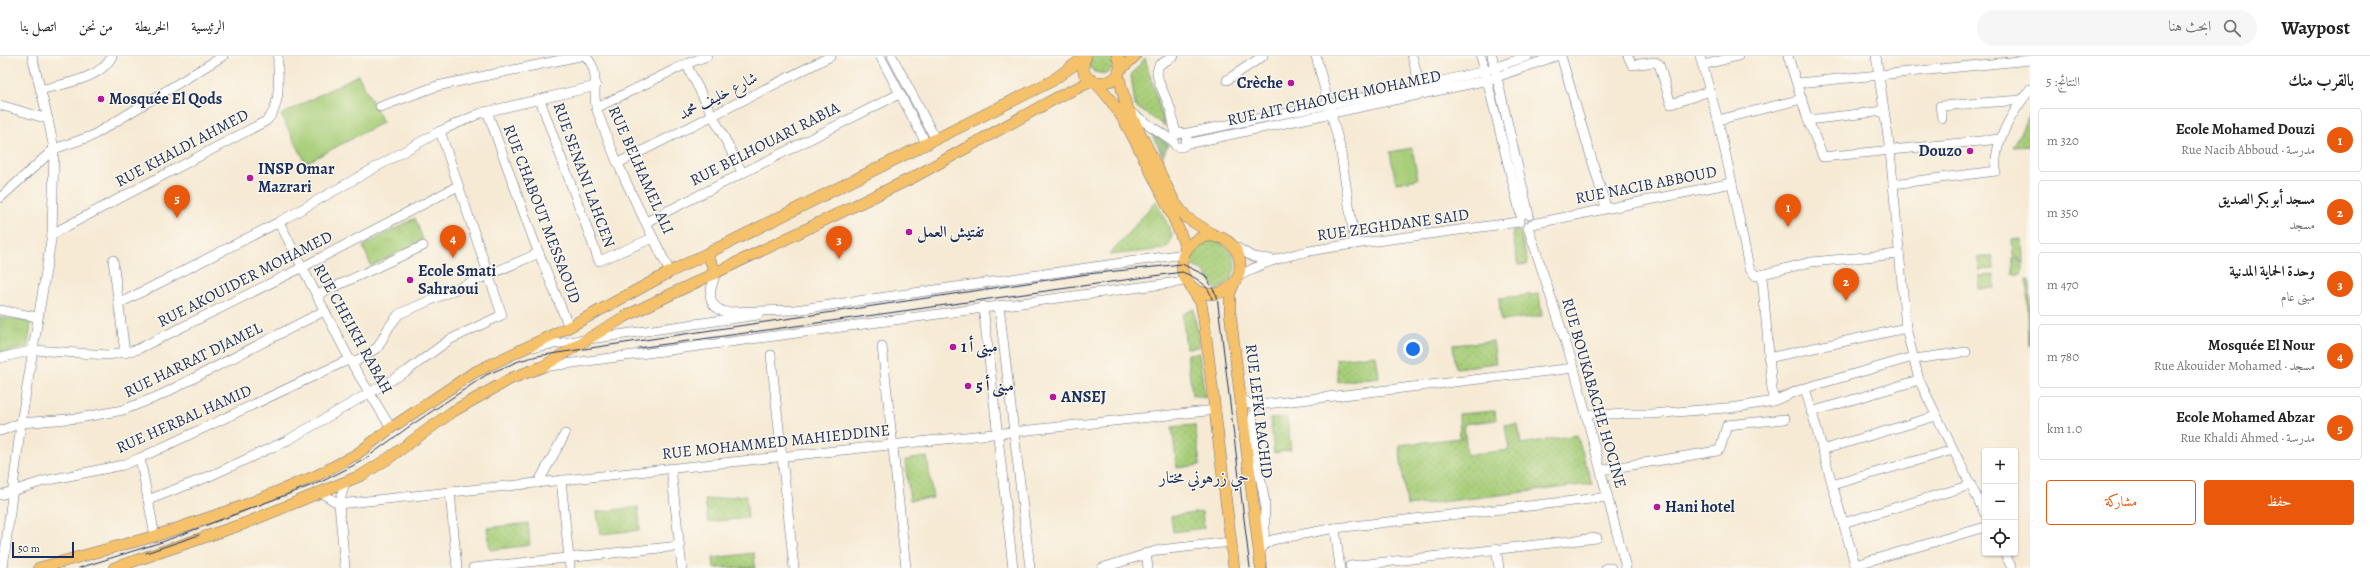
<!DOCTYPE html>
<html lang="ar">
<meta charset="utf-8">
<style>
:root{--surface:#fff;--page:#f6f6f6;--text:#222;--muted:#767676;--line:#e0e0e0;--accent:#ea580c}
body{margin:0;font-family:Alegreya,Amiri,serif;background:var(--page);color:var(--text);direction:rtl}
.controls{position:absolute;right:12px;bottom:12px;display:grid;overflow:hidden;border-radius:4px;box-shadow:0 1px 3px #0004}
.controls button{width:36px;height:36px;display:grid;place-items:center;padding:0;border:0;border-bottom:1px solid var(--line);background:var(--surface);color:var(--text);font:20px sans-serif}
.scale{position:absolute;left:12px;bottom:10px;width:62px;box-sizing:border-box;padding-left:4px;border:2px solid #1b2f5e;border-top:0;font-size:11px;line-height:14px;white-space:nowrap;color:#1b2f5e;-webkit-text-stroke:3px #fbf7ec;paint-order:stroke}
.you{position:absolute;left:1413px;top:293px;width:14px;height:14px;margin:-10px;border:3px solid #fff;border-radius:50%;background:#1a73e8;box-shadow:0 0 0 6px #1a73e833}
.badge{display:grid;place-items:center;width:26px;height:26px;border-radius:50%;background:var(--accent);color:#fff;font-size:13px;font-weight:700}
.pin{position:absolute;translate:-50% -33px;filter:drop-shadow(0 1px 2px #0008)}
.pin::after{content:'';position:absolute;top:21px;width:14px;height:12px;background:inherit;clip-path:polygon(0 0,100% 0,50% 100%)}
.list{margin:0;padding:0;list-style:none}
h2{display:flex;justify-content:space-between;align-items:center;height:52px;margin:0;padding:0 16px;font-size:17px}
h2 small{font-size:13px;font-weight:400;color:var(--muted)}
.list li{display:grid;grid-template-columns:26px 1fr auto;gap:12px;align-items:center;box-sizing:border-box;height:64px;margin:0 8px 8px;padding:0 8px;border:1px solid var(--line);border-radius:4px}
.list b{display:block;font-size:15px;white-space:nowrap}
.list p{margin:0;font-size:13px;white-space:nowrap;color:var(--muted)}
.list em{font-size:13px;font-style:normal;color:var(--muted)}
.actions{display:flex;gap:8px;padding:12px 16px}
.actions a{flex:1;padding:9px 0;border:1px solid var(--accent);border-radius:4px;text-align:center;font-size:14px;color:var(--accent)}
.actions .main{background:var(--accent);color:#fff}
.icon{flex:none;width:22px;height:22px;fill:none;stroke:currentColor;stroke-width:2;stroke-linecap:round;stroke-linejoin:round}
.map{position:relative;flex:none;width:2030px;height:512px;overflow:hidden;direction:ltr}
header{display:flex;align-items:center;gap:24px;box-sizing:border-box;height:56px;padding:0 20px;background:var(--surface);border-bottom:1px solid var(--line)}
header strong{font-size:19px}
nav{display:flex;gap:22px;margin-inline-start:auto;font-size:14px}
.search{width:280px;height:36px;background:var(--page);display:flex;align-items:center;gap:10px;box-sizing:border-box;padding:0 14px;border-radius:22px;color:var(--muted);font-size:15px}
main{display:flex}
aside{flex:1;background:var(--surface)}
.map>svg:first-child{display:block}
.grass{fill:url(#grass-dots);stroke:#617e6b}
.forest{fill:url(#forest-firs);stroke:#507063}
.park{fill:url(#park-tufts);stroke:#617e6b}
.pitch{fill:#a7ce78;stroke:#617e6b}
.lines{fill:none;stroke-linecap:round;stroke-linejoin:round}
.minor-casing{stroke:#687087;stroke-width:10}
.major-casing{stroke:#687087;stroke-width:12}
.minor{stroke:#fff;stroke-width:9}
.major{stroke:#f5c16b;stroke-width:11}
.tram{stroke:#1b2f5e;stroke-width:1}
.poi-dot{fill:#b5179e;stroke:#fbf7ec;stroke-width:1.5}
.labels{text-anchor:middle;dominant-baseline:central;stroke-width:3;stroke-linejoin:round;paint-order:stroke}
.poi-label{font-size:16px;font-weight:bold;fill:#1b2f5e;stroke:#fbf7ec;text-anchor:start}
.street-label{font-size:16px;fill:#1b2f5e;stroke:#fbf7ec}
.neighbourhood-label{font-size:17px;fill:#1b2f5e;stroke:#fbf7ec}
</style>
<header>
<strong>Waypost</strong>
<div class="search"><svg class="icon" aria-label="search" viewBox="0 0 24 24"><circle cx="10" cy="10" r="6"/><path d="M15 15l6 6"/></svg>ابحث هنا</div>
<nav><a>الرئيسية</a><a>الخريطة</a><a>من نحن</a><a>اتصل بنا</a></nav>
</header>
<main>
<aside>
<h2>بالقرب منك<small>النتائج: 5</small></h2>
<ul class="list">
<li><span class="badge">1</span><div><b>Ecole Mohamed Douzi</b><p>مدرسة · Rue Nacib Abboud</p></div><em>320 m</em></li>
<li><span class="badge">2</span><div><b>مسجد أبو بكر الصديق</b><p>مسجد</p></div><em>350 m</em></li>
<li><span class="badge">3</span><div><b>وحدة الحماية المدنية</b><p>مبنى عام</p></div><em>470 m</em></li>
<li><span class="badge">4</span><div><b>Mosquée El Nour</b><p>مسجد · Rue Akouider Mohamed</p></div><em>780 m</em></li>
<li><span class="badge">5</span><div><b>Ecole Mohamed Abzar</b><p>مدرسة · Rue Khaldi Ahmed</p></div><em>1.0 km</em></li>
</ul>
<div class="actions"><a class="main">حفظ</a><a>مشاركة</a></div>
</aside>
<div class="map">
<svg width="2030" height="512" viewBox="0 0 2030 512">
<defs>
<pattern id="grass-dots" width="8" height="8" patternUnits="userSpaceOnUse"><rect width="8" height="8" fill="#a7ce78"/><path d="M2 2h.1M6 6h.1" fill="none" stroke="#8fb16a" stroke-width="1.8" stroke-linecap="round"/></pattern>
<pattern id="forest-firs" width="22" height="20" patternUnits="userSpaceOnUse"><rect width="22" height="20" fill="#85b168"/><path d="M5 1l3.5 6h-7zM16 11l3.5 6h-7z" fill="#6c9059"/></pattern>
<pattern id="park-tufts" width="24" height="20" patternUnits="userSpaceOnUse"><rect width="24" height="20" fill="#a7ce78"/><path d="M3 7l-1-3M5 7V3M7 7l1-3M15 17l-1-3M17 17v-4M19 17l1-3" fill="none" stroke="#8fb16a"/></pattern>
</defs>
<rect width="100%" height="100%" fill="#fbf7ec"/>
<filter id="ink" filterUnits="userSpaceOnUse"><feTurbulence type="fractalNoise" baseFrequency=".025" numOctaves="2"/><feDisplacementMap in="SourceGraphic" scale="8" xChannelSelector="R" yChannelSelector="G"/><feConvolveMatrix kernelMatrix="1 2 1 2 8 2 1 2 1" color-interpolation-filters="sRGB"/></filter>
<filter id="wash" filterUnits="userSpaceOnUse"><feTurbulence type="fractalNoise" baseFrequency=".012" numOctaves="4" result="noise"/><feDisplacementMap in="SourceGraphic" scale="16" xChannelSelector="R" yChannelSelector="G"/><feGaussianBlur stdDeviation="0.9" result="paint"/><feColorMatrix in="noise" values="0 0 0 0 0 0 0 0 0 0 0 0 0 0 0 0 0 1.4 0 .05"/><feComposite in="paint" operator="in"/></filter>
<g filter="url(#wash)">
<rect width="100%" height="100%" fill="#f6ead4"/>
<g class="grass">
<path d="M1091,0H1112C1115,8 1113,13 1106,18L1094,16L1089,10Z"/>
<polygon points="1145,2 1165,70 1135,50 1131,19"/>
<polygon points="2030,58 2030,90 2013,91"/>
<polygon points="1156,145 1172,178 1170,188 1164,193 1109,199"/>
<polygon points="1517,174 1520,176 1528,208 1518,209 1512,175"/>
<polygon points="2022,183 2023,207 2013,199 2012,184"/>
<path d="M1210,184C1240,189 1244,221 1217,234L1202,214L1186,207C1187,193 1197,187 1210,184Z"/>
<polygon points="1978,201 1993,201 1994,213 1979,214"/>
<polygon points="2013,201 2023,208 2023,218 2013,218"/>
<polygon points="1994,219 1995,232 1979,233 1979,220"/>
<polygon points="1539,238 1542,260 1501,265 1499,242"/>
<polygon points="1194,253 1199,291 1186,292 1182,259"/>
<polygon points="1493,285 1496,307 1456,312 1453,289"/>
<polygon points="1199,297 1205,342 1192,339 1187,298"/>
<polygon points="1376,299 1379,321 1338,326 1336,303"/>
<polygon points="1495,355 1496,364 1464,368 1467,399 1509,394 1505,369 1518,368 1521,388 1577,379 1592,428 1407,450 1399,389 1460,382 1459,358"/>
<polygon points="1287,361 1291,394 1274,397 1270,363"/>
<polygon points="1195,369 1200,409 1177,412 1172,371"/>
<polygon points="927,401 933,442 910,444 905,404"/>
<polygon points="746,439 748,462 708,466 705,444"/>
<polygon points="638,451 640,474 600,478 597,456"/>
<polygon points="1202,456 1204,472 1173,476 1171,460"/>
<polygon points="528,467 530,489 490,494 487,472"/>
<polygon points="754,497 755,512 714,512 713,502"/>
</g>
<polygon class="forest" points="1150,75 1168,88 1163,101"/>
<g class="park">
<polygon points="415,162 423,184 371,210 363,190"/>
<polygon points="0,261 31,266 28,291 0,297"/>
</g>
<g class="pitch">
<polygon points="358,19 383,66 306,107 281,59"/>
<polygon points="1412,92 1418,123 1396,127 1390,96"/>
<polygon points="2027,224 2030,224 2030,291 2029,291"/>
</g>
</g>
<g filter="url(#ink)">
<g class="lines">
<defs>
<g id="minor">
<polyline points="32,0 48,63"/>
<path d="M585,0C602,15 591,36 597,54C616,110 644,163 670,216"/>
<polyline points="880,0 927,89"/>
<polyline points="892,0 936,84"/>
<polyline points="1174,0 1159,9 1157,16 1159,26 1171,54 1176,79"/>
<polyline points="1316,0 1340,91 1355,188"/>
<polyline points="1412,0 1421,34"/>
<polyline points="1481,0 1521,160"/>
<polyline points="1492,0 1529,159"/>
<polyline points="1561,0 1606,151"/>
<polyline points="1628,0 1632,9 1655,6 1659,8 1671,48 1710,35"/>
<polyline points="1788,0 1808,64 1823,101 2000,83"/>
<polyline points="1876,0 1890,94 1906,272 1919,324 1985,458"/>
<polyline points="686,8 742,116"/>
<polyline points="1703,9 1738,0"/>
<polyline points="1227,24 1263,0"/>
<polyline points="1798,27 2030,4"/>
<path d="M40,34C63,28 101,23 112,0"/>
<polyline points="540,44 599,205 653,182"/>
<polyline points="0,49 48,63 54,93 52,178 21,367 3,512"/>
<polyline points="380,51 437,30 580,0"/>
<polyline points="596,52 686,8 707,0"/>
<polyline points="487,55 534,185 569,271"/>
<polyline points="1130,56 1173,85"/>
<polyline points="1942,62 1940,50 2022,44"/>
<polyline points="1718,64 1802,43"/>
<polyline points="1808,64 1884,55"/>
<circle cx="1180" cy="84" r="7"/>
<polyline points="1183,78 1420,30 1485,15 1528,0"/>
<polyline points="1186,86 1191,87 1488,24 1556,0"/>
<polyline points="618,107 831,0"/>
<polyline points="1732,127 1749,212 1756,220 1811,206 1899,198"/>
<path d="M1893,128L1996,115C1993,85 2013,56 2030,33"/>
<polyline points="0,142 54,93 92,80 223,0"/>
<polyline points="279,166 352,308 391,372"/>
<polyline points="646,166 899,38"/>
<polyline points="1532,168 1732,127 1718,64 1700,0"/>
<polyline points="1528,171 1574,312 1626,512"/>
<path d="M52,178L266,65C283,50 277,21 278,0"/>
<polyline points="1231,188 1253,201 1270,203"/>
<polyline points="113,204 125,297"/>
<path d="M716,217C710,233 704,250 726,256L795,254L1184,198"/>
<polyline points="1762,219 1773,345"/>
<path d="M1238,221C1278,195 1336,191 1384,184C1429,178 1474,172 1519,166"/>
<polyline points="317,239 423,190"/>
<polyline points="120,247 279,166 440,75 481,57 596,30"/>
<polyline points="999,249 1030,512"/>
<polyline points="983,250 1013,512"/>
<polyline points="0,254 37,261"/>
<polyline points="882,290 906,512"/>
<polyline points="533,291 758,259"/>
<polyline points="771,299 794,512"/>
<polyline points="0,302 34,294 108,299 136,294 303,211 458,130"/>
<polyline points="1768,302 1906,272"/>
<polyline points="1914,303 1966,296"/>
<polyline points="352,308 378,291 389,271 399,258 539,197"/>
<polyline points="543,311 1186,225"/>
<polyline points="1805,332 1856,512"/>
<polyline points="1242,343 1249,348 1259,349 1574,312"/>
<path d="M1257,349C1246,373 1258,373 1255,392L1265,447L1264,489"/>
<polyline points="1811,356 1919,324"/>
<polyline points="1586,358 1651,358 1738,351 1773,345 1805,332 1913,301"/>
<polyline points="0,375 21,367 79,362 123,354 159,340 324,255"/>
<polyline points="1822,394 1936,360"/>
<polyline points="140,402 155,480"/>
<polyline points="671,412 682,512"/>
<polyline points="1601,414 1717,395 1720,393 1727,369 1785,363"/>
<polyline points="561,424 570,512"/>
<polyline points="538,427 565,378"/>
<polyline points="1832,429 1953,394"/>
<polyline points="320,436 339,448"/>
<polyline points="450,436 457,512"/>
<polyline points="0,439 44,425 123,409 140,402 350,303"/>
<polyline points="148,444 210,420 288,384 407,315 449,284 502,259 440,75"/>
<polyline points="339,448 1216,354"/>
<polyline points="1843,467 1971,429"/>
<polyline points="1335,472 1340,512"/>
<polyline points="1496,492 1499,512"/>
<polyline points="1146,497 1148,512"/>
<polyline points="1259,497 1264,489 1272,484 1335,472 1608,441"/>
<polyline points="2004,497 2012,512"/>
<polyline points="1855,509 1985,471"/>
<polyline points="345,512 339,448 345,427"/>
<polyline points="473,512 679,490"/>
<polyline points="1102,512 1159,494 1231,486"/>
<polyline points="1351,512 1350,510 1597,482"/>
<polyline points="1606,512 1611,512"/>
</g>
<g id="major">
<path d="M1086,0C1069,36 1135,34 1117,0"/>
<polyline points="1119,15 1135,0"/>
<polyline points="1118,18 1126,49 1175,147 1187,162 1217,181"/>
<path d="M1095,26C1120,51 1135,85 1151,116C1164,142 1177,166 1186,193"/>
<circle cx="1211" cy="209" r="29"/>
<polyline points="707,198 716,217"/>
<polyline points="1234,227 1230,237 1230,256 1261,512"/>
<polyline points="1190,230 1201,247 1204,264 1234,512"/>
<polyline points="39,512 155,480 240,451 318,419 357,398 391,372 473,317 569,271 670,216 1052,25 1086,0"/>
<polyline points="114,512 246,467 362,419 389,402 452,356 512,322 542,311 624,261 914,121 1058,41 1092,25"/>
</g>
</defs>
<use href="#minor" class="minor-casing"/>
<use href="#major" class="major-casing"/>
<use href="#minor" class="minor"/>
<use href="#major" class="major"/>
<g class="tram">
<path d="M638,292L1182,216C1195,221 1210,229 1212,243"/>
<polyline points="146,497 199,479"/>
<polyline points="79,512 162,486 323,425 362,405 410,370 486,319 519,305 537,300 1088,218 1182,208 1205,219 1217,240 1250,512"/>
</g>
</g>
</g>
<g class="poi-dot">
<circle cx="1291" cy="27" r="4"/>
<circle cx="101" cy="43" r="4"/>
<circle cx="1970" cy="95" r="4"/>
<circle cx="250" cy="122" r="4"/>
<circle cx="909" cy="176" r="4"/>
<circle cx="410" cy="224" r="4"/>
<circle cx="953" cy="291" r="4"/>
<circle cx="968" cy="330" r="4"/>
<circle cx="1053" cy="341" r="4"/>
<circle cx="1657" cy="451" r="4"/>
</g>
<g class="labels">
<g class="poi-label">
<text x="1283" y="27" text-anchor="end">Crèche</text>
<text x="109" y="43">Mosquée El Qods</text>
<text x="1962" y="95" text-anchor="end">Douzo</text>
<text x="258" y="113">INSP Omar<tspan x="258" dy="18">Mazrari</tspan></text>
<text x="917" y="176">تفتيش العمل</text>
<text x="418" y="215">Ecole Smati<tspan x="418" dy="18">Sahraoui</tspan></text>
<text x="961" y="291">مبنى أ 1</text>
<text x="976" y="330">مبنى أ 5</text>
<text x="1061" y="341">ANSEJ</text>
<text x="1665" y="451">Hani hotel</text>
</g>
<g class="street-label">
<text transform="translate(718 40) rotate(-27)">شارع خليف محمد</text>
<text transform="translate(1334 42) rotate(-12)">RUE AIT CHAOUCH MOHAMED</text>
<text transform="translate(765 88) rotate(-27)">RUE BELHOUARI RABIA</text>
<text transform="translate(182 92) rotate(-28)">RUE KHALDI AHMED</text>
<text transform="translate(641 114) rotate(66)">RUE BELHAMEL ALI</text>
<text transform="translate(584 119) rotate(70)">RUE SENANI LAHCEN</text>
<text transform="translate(1646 129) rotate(-11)">RUE NACIB ABBOUD</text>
<text transform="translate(542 158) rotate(69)">RUE CHABOUT MESSAOUD</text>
<text transform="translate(1393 169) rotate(-8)">RUE ZEGHDANE SAID</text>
<text transform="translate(245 223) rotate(-27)">RUE AKOUIDER MOHAMED</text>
<text transform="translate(353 273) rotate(61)">RUE CHEIKH RABAH</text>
<text transform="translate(193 304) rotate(-26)">RUE HARRAT DJAMEL</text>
<text transform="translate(1594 337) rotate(74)">RUE BOUKABACHE HOCINE</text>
<text transform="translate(1259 355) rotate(83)">RUE LEFKI RACHID</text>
<text transform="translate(184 363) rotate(-24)">RUE HERBAL HAMID</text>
<text transform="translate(776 386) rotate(-6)">RUE MOHAMMED MAHIEDDINE</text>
</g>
<g class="neighbourhood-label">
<text x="1204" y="421">حي زرهوني مختار</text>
</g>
</g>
</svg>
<div class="controls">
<button>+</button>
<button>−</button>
<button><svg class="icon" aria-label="locate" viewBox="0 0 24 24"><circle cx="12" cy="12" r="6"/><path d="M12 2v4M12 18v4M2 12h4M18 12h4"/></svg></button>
</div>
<div class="scale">50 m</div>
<div class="you"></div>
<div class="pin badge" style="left:1788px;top:171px">1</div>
<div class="pin badge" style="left:1846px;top:245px">2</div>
<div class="pin badge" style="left:839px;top:203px">3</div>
<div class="pin badge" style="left:453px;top:202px">4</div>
<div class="pin badge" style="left:177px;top:162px">5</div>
</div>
</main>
